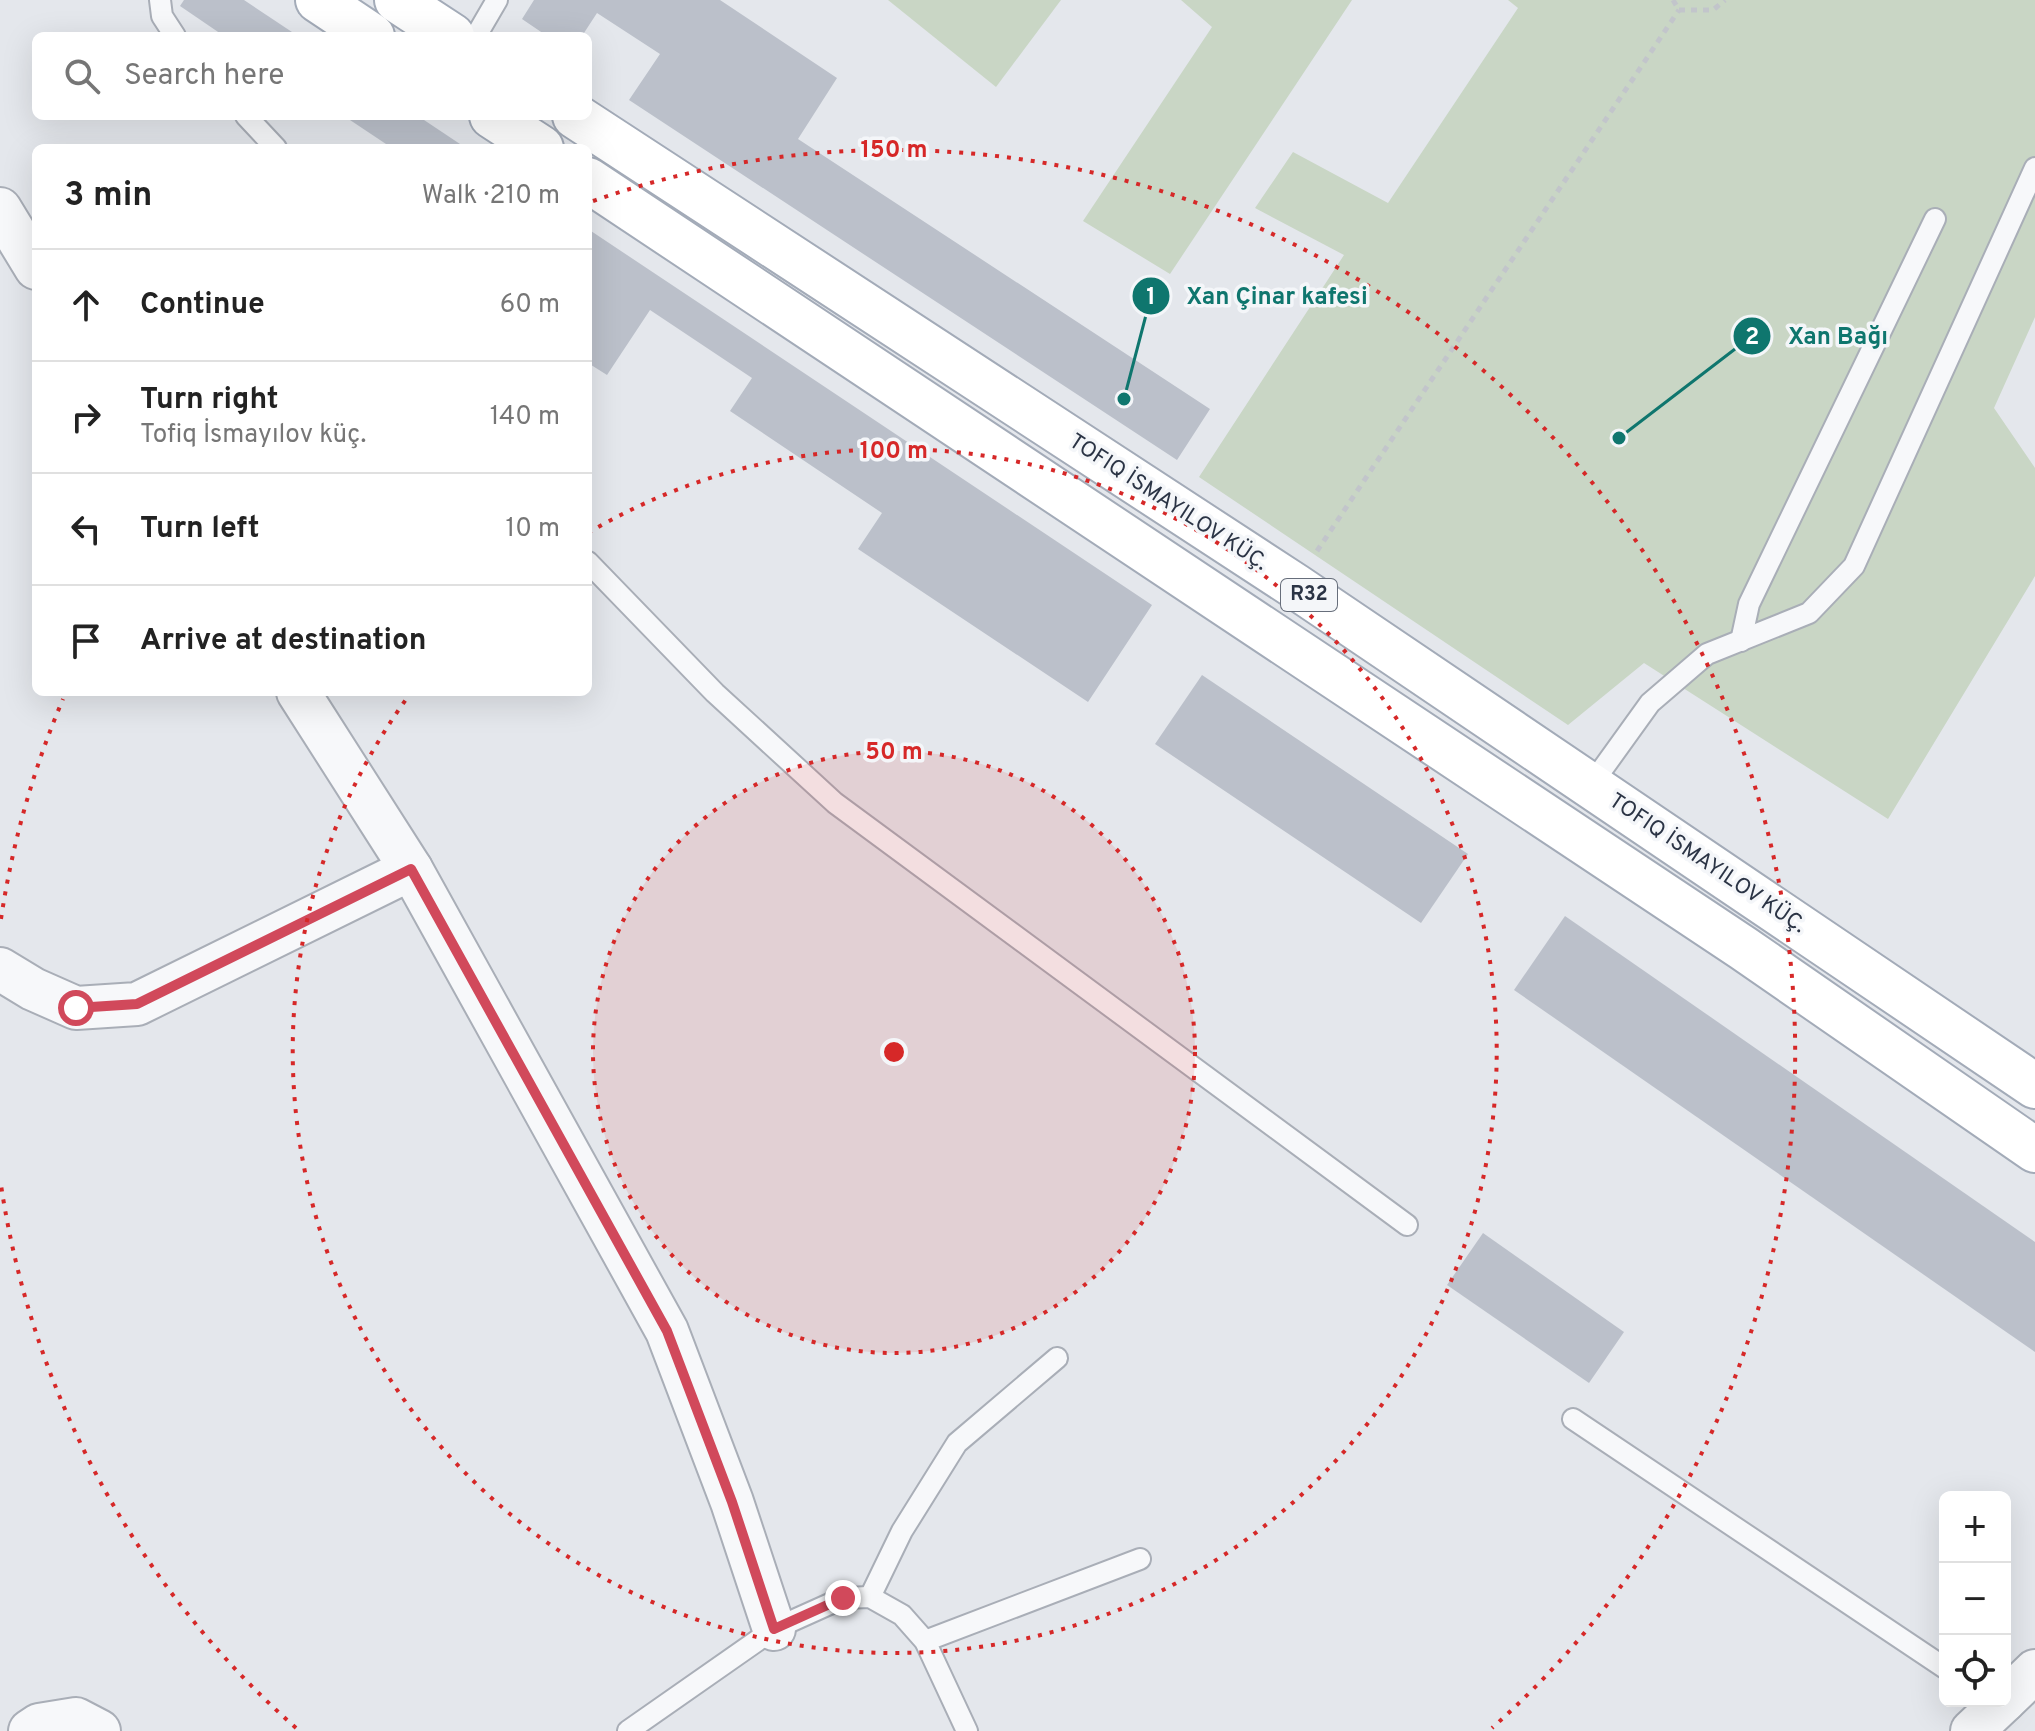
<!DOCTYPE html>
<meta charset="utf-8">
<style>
:root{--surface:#fff;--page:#f2f2f2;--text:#222;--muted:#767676;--line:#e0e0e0}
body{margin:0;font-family:Overpass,sans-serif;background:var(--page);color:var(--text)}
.controls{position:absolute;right:24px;bottom:24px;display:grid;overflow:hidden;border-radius:12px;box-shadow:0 8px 32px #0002}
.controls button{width:72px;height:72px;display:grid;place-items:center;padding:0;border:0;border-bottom:2px solid var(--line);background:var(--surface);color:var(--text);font:40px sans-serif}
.stop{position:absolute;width:24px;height:24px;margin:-18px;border:6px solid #d1495b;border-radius:50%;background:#fff}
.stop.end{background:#d1495b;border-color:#fff;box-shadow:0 2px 8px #0008}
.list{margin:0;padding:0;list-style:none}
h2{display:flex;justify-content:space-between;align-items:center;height:104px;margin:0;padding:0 32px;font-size:34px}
h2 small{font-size:26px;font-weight:400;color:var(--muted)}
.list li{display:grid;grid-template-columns:52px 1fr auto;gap:24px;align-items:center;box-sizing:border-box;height:112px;padding:0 32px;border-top:2px solid var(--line)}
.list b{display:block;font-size:30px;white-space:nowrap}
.list p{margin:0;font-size:26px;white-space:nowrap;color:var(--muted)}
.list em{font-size:26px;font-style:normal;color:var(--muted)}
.icon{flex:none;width:44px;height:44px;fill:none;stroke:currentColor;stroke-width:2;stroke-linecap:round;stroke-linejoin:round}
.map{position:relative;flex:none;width:2035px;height:1731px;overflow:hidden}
.search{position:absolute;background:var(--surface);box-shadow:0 8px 32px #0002;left:32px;top:32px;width:560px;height:88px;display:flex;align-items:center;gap:20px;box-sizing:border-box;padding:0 28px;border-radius:12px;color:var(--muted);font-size:30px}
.panel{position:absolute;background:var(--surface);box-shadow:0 8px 32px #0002;left:32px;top:144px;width:560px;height:552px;border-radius:12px}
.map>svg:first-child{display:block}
.green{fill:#c9d6c5}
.building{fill:#bbc0ca}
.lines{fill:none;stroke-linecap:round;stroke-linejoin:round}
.service-casing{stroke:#a9aeb7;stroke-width:24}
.minor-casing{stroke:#a9aeb7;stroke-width:46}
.primary-casing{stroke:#a3abb8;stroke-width:48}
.path{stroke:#c2c5cb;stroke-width:5;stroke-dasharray:6 6;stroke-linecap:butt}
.service{stroke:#f7f8fa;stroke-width:20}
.minor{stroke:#f7f8fa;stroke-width:42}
.primary{stroke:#fff;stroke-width:44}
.route{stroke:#d1495b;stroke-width:10}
.ring{fill:none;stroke:#d62828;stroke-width:4;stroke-dasharray:4 8}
.labels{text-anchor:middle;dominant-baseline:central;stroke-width:7;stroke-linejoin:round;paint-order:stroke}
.shield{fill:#f4f6f9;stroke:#676e7b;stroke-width:2}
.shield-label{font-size:20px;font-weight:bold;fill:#2b3445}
.street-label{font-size:22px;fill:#2b3445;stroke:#f4f6f9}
.centre{fill:#d62828;stroke:#f4f6f9;stroke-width:4}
.ring-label{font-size:24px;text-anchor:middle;font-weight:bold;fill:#d62828;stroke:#f4f6f9;stroke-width:7;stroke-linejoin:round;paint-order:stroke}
.leader{fill:none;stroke:#0f766e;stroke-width:3}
.callout-dot{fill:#0f766e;stroke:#f4f6f9;stroke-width:3}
.mark-label{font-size:24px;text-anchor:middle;font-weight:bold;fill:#fff}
.callout-label{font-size:24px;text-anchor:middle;font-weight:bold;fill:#0f766e;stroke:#f4f6f9;stroke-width:7;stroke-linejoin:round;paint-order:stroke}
</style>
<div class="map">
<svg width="2035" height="1731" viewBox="0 0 2035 1731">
<rect width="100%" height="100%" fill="#e4e7ec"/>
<g class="green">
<polygon points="888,0 1061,0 996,87"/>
<polygon points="1181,0 1352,0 1170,274 1083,221 1212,27"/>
<polygon points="1508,0 2035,0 2035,317 1994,408 2035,468 2035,576 1888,819 1644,663 1568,725 1199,477 1344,255 1255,208 1293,152 1388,203 1518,8"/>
</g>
<g class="building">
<polygon points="184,0 244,0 298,36 224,36 180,6"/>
<polygon points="534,0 720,0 837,78 798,139 1210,409 1177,460 629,100 660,54 597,13 582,36 547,36 522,19"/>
<polygon points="344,116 418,116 466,148 392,148"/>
<polygon points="588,229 1152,605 1088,702 858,549 882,513 730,411 752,378 650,310 607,375 588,363"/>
<polygon points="1202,675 1468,854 1421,923 1155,744"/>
<polygon points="1565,916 2035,1242 2035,1352 1514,990"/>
<polygon points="1483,1233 1624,1332 1589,1383 1447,1285"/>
</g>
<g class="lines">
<defs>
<g id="service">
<polyline points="160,0 162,16 175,36"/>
<polyline points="476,36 497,0"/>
<polyline points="246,116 276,148"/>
<polyline points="588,562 715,693 835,803 1407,1225"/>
<polyline points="1741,641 1749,604 1935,219"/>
<polyline points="1591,785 1650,703 1707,654 1809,613 1854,566 2035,168"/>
<polyline points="1573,1419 1945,1668"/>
<polyline points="870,1597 902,1531 957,1443 1057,1358"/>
<polyline points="925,1641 1140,1559"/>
<polyline points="628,1731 774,1629 843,1598 870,1597 902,1615 925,1641 967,1731"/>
</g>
<g id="minor">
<polyline points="0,209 36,268"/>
<polyline points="298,692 411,869 667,1331 732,1502 774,1629"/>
<polyline points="0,969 33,989 76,1008 137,1004 411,869"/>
<polyline points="2005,1700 2035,1671"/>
<polyline points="30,1731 39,1725 76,1719 99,1731"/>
<polyline points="1972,1731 2004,1701"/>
</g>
<g id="primary">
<polyline points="318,0 372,36"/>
<polyline points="397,0 452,36"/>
<polyline points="492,116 541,148"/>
<polyline points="575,116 1295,586 2035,1086"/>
<polyline points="588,180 1743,948 2035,1150"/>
</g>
</defs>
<use href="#service" class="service-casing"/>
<use href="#minor" class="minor-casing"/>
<use href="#primary" class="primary-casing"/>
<g class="path">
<polyline points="1673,0 1679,10"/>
<polyline points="1679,10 1713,10 1725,0"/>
<polyline points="1317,551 1679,10"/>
</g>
<use href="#service" class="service"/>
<use href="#minor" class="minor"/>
<use href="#primary" class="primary"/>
</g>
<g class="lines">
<polyline class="route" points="76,1008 137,1004 411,869 667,1331 732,1502 774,1629 843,1598"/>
</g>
<circle cx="894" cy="1052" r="301" fill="#d62828" fill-opacity=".12"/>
<g class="ring">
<circle cx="894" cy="1052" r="301"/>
<path d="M588 533A602 602 0 1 1 410 694"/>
<path d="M296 1728A903 903 0 0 1 1 1185M1 919A903 903 0 0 1 63 699M593 201A903 903 0 0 1 1492 1728"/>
</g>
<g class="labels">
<rect class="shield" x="1281" y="579" width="56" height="32" rx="6"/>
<g class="shield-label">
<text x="1309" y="595">R32</text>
</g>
<g class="street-label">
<text transform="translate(1168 503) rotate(33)">TOFIQ İSMAYILOV KÜÇ.</text>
<text transform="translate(1707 864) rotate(34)">TOFIQ İSMAYILOV KÜÇ.</text>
</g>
</g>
<circle cx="894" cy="1052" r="12" class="centre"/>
<g class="ring-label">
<text x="894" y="157">150 m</text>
<text x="894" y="458">100 m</text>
<text x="894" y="759">50 m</text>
</g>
<path class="leader" d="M1124 399L1151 296M1619 438L1752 336"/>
<g class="callout-dot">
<circle cx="1124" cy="399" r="8"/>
<circle cx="1619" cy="438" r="8"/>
<circle cx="1151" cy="296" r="20"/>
<circle cx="1752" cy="336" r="20"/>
</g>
<g class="mark-label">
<text x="1151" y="304">1</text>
<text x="1752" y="344">2</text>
</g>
<g class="callout-label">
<text x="1277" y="304">Xan Çinar kafesi</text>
<text x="1838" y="344">Xan Bağı</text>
</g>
</svg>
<div class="controls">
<button>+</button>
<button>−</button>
<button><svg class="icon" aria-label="locate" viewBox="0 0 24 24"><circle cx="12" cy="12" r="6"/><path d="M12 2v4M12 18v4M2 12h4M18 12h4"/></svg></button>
</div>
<div class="stop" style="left:76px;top:1008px"></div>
<div class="stop end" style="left:843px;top:1598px"></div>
<div class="search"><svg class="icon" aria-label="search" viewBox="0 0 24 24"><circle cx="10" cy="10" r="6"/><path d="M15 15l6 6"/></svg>Search here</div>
<section class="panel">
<h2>3 min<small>Walk · 210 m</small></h2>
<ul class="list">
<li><svg class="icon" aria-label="ahead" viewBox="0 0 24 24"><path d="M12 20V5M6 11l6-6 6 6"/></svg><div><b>Continue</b></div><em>60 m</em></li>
<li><svg class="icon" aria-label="right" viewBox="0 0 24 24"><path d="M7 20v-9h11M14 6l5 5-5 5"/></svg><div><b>Turn right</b><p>Tofiq İsmayılov küç.</p></div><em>140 m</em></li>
<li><svg class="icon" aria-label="left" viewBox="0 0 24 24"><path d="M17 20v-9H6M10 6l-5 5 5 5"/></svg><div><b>Turn left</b></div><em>10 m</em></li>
<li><svg class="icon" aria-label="arrive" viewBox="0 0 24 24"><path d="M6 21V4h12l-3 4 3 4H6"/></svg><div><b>Arrive at destination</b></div></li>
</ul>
</section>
</div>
